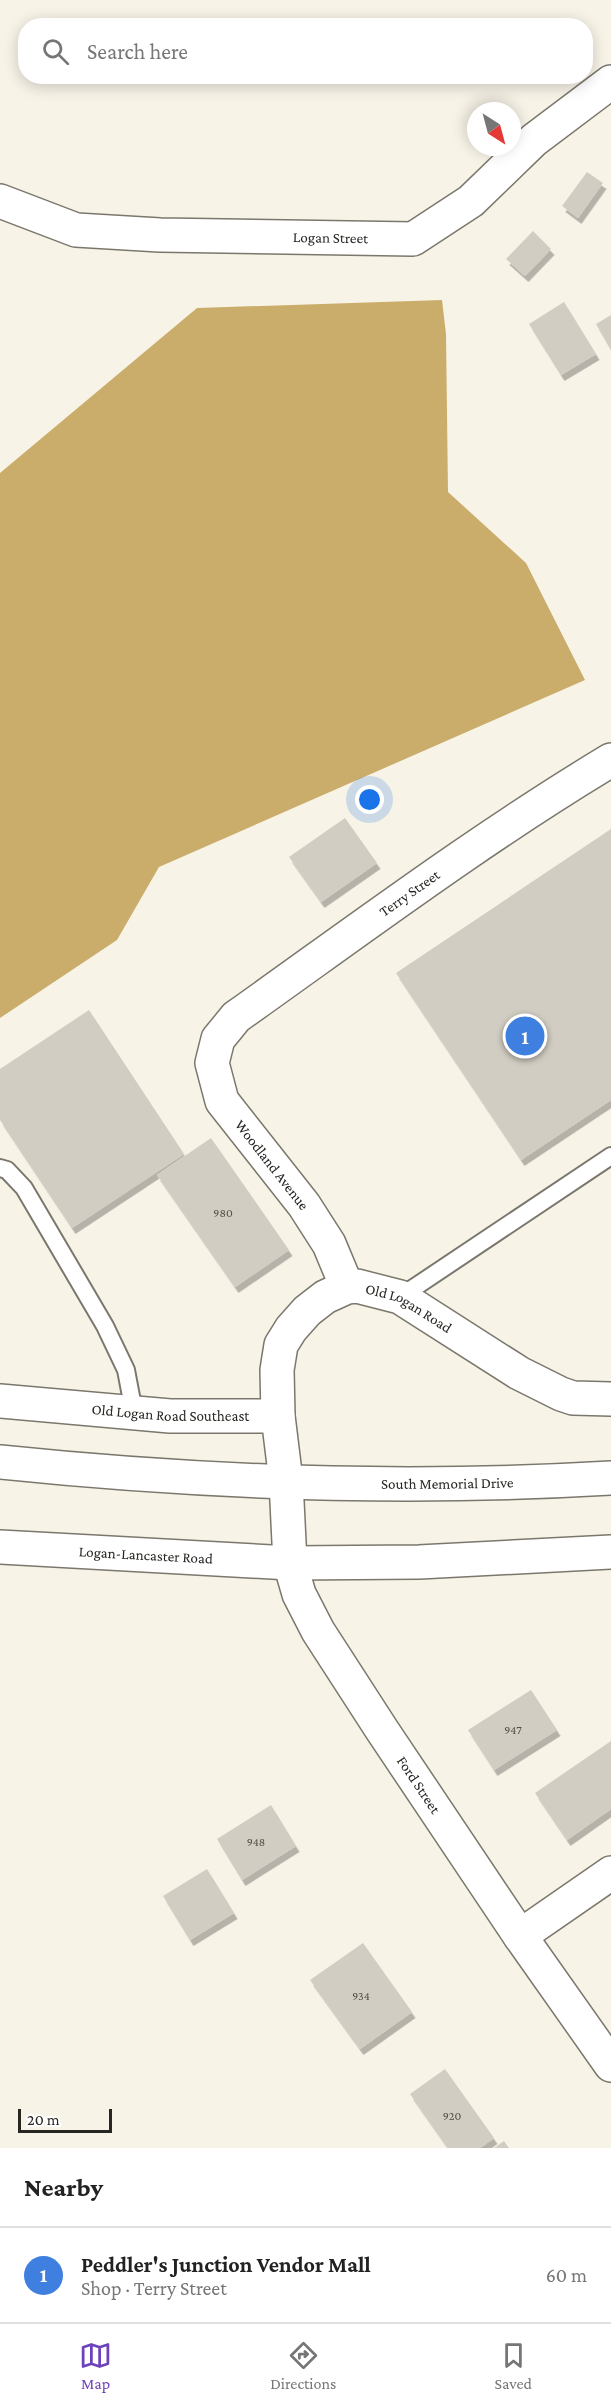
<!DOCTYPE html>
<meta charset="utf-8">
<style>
:root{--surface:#fff;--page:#f2f2f2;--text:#222;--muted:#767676;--line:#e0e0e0;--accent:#6e42ba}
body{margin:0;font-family:"Crimson Pro",serif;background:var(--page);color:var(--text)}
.compass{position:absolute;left:467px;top:102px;width:54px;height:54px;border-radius:50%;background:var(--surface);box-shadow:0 3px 15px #0003;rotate:144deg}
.scale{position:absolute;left:18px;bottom:15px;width:94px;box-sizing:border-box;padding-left:6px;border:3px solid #282622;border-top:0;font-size:16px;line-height:21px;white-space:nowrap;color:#282622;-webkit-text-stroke:4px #fff;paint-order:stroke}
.you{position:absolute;left:370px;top:800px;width:21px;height:21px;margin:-15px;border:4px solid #fff;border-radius:50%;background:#1a73e8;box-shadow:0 0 0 9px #1a73e833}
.badge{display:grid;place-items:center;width:39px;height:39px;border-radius:50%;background:var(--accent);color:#fff;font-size:20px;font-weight:700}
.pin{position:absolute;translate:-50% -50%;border:3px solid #fff;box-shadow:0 2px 6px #0006}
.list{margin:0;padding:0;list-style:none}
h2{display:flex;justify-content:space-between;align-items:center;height:78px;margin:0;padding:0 24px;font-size:26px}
h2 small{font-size:20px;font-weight:400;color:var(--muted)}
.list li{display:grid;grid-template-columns:39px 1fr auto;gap:18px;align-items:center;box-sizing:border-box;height:96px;padding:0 24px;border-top:2px solid var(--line)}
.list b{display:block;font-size:22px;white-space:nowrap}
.list p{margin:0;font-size:20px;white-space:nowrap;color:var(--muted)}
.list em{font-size:20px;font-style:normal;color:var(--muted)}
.icon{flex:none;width:33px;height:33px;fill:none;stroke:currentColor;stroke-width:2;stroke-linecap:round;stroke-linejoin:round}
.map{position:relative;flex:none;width:611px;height:2148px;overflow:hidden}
.search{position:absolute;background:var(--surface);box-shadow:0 3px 15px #0003;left:18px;right:18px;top:18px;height:66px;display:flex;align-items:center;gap:15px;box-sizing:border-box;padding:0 21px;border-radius:24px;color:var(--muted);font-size:22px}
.sheet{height:174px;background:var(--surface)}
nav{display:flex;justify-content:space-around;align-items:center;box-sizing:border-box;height:84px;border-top:2px solid var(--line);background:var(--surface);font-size:16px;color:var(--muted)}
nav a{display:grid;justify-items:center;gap:3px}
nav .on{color:var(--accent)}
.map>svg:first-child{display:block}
.forest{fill:#cbad6b}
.building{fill:#d2cdc2;filter:url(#shadow)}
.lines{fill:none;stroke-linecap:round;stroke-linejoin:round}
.lane-casing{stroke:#7b776c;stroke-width:20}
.street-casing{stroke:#7b776c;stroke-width:36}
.secondary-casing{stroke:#7b776c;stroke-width:36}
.highway-casing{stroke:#7b776c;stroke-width:36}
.lane{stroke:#fff;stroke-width:16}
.street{stroke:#fff;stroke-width:33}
.secondary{stroke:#fff;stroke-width:33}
.highway{stroke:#fff;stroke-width:33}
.labels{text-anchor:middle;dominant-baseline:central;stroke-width:4.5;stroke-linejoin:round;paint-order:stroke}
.number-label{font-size:12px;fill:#52504a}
.street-label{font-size:15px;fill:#282622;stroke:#fff}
</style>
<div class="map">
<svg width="611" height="2148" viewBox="0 0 611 2148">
<defs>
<filter id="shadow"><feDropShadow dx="3.5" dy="6" stdDeviation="0" flood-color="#0004"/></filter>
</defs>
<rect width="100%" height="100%" fill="#f8f3e7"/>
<polygon class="forest" points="442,300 446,334 448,492 526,563 585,680 159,867 117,940 0,1018 0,473 197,308"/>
<g class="building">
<polygon points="587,172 603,183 578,218 562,206"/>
<polygon points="533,231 551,249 525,276 506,259"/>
<polygon points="564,302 596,354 561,375 529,324"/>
<polygon points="611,315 611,350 596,324"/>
<polygon points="345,818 377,863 321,902 289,857"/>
<polygon points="611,829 611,1100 521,1160 396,973"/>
<polygon points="89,1010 184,1154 72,1228 0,1120 0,1069"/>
<polygon points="211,1138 289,1250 235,1287 157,1175"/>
<polygon points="531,1690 557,1730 494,1770 468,1730"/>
<polygon points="611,1741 611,1809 567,1840 535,1793"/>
<polygon points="271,1805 296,1846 242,1880 217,1839"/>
<polygon points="207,1869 234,1913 190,1940 163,1896"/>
<polygon points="363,1943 412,2012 360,2049 310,1980"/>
<polygon points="445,2069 494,2138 480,2148 448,2148 410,2094"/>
<polygon points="504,2141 509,2148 494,2148"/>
</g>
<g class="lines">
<defs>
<g id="lane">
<polyline points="0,1168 7,1170 24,1188 105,1326 126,1370 134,1412"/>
<polyline points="400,1297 611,1156"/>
</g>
<g id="street">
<path id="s1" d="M0,201L76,230L160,235L413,239L471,201L534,140L611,82"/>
<path id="s2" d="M347,1287L329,1244L304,1205L222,1101L212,1063L218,1039L236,1017C360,929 481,838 611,760"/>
<path id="s3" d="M278,1416L277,1370L281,1345L291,1329L307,1311L325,1297L347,1287L357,1286L400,1297L519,1373L561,1394L573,1398L611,1399"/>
<polyline points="520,1936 611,1873"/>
</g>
<g id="secondary">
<path id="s4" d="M0,1401L170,1416H278L286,1481L290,1563L299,1594L318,1631L382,1730L520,1936L611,2065"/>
</g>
<g id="highway">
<path id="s5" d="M0,1462C202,1483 408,1490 611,1478"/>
<path id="s6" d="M0,1547L290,1563L419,1562L611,1552"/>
</g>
</defs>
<use href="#lane" class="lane-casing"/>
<use href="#street" class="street-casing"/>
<use href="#secondary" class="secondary-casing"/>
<use href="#highway" class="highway-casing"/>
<use href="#lane" class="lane"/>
<use href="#street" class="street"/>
<use href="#secondary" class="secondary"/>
<use href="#highway" class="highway"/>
</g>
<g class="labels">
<g class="number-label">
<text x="223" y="1213">980</text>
<text x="513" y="1730">947</text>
<text x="256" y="1842">948</text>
<text x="361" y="1996">934</text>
<text x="452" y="2116">920</text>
</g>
<g class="street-label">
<text stroke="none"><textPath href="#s1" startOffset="336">Logan Street</textPath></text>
<text stroke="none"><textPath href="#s2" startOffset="531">Terry Street</textPath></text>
<text transform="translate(272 1165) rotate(52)">Woodland Avenue</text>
<text stroke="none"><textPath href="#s3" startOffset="228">Old Logan Road</textPath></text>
<text stroke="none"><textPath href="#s4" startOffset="171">Old Logan Road Southeast</textPath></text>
<text stroke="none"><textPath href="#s5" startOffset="448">South Memorial Drive</textPath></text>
<text stroke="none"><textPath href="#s6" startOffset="146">Logan-Lancaster Road</textPath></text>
<text stroke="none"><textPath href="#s4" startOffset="684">Ford Street</textPath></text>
</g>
</g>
</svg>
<svg class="compass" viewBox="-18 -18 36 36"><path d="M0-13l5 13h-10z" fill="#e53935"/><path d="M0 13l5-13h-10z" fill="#767676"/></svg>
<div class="scale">20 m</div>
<div class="you"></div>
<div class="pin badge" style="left:525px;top:1036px;background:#3f7fe0">1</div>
<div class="search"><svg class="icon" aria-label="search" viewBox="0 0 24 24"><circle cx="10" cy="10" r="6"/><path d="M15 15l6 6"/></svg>Search here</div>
</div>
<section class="sheet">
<h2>Nearby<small></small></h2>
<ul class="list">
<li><span class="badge" style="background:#3f7fe0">1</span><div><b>Peddler's Junction Vendor Mall</b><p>Shop · Terry Street</p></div><em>60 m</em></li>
</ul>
</section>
<nav>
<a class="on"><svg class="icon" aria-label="map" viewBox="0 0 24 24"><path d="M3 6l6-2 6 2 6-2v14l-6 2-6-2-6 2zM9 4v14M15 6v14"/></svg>Map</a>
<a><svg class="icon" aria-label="directions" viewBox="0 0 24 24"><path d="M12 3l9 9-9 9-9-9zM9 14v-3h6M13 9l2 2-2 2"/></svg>Directions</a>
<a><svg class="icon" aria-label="saved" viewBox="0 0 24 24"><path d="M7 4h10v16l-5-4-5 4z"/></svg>Saved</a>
</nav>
